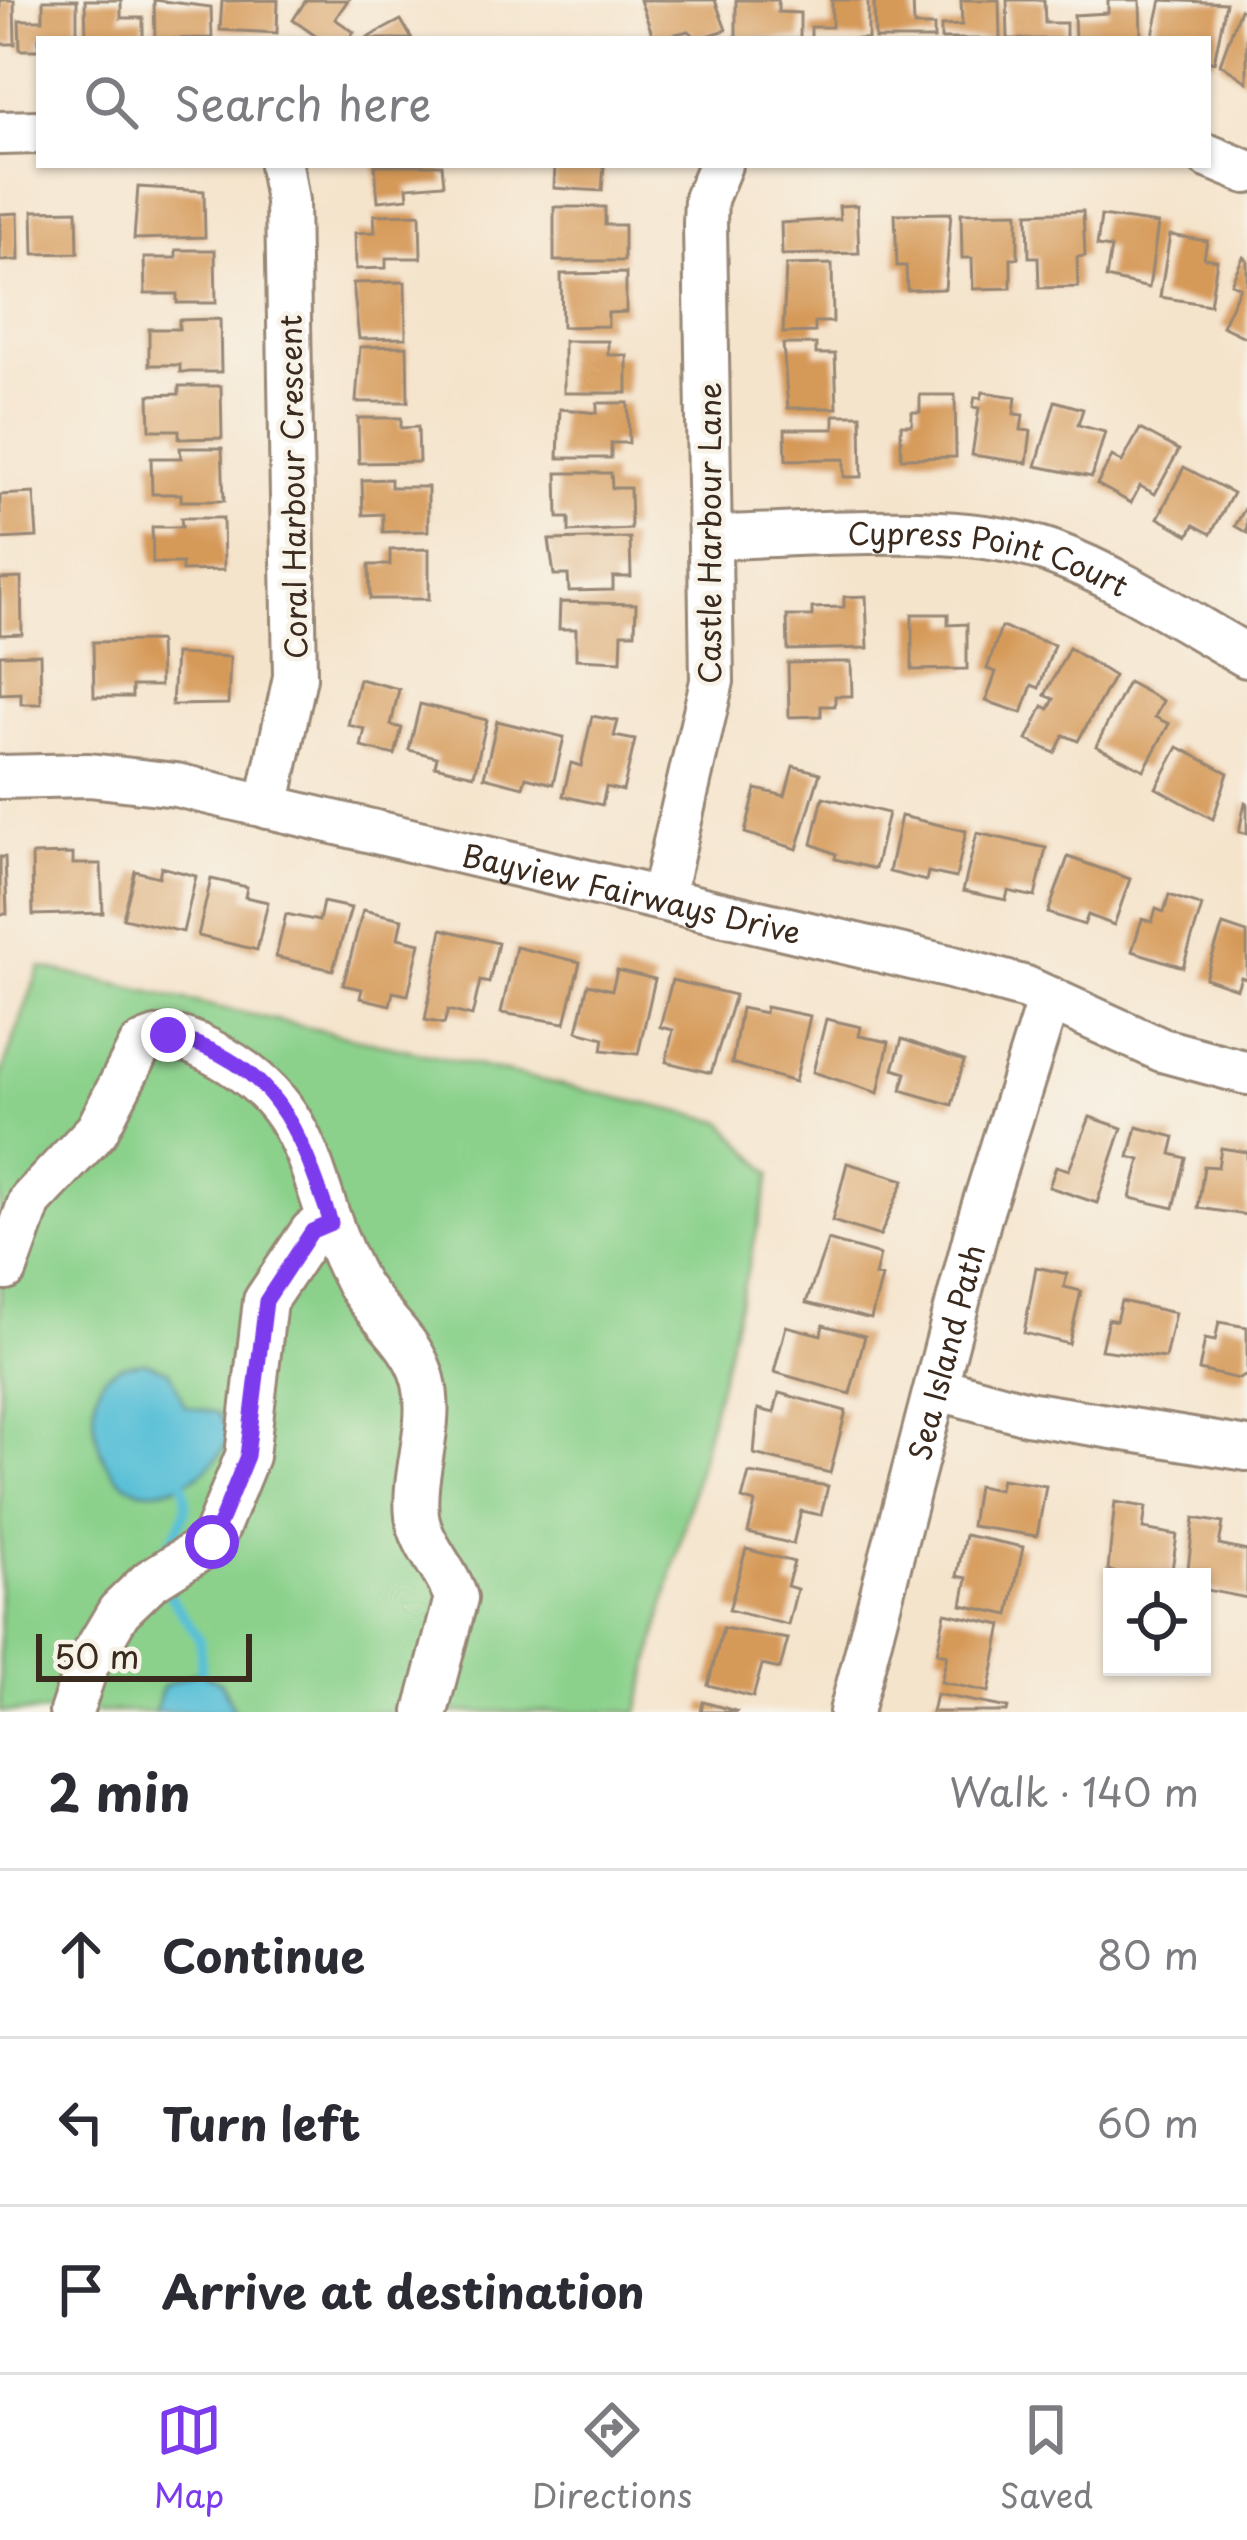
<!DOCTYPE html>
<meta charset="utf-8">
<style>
:root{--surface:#fff;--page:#f2f2f3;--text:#2b2b33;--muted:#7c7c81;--line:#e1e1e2;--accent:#7c3aed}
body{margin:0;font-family:"Playpen Sans",sans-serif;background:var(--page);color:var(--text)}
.controls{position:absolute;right:36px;bottom:36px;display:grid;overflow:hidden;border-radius:0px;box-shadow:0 3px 9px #0004}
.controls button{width:108px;height:108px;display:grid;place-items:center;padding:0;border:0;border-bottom:3px solid var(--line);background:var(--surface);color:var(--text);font:60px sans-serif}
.scale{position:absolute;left:36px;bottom:30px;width:216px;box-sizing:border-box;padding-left:12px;border:6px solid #3b2a1e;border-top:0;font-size:33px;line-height:42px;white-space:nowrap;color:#3b2a1e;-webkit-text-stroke:9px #f7f3e8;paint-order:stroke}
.stop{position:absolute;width:36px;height:36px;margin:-27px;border:9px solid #7c3aed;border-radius:50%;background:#fff}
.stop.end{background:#7c3aed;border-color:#fff;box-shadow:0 3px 12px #0008}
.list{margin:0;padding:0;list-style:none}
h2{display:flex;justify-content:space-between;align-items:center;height:156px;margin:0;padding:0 48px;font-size:51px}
h2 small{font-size:39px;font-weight:400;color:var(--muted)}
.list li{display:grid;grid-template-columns:78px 1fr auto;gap:36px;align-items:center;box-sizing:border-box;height:168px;padding:0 48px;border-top:3px solid var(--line)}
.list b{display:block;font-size:45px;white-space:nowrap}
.list em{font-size:39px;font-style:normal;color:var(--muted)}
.icon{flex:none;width:66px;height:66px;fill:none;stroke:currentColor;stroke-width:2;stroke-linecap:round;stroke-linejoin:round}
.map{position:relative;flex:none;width:1247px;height:1712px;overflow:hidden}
.search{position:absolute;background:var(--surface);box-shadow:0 3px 9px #0004;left:36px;right:36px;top:36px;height:132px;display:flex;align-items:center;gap:30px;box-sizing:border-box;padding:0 42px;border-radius:0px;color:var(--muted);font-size:45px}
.sheet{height:660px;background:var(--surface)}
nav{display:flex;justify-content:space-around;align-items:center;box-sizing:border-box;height:168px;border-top:3px solid var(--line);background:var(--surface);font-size:33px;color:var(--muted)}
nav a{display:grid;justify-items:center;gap:6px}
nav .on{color:var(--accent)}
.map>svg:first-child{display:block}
.green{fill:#8bd18c;stroke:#637e55;stroke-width:3}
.water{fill:#59c0d7;stroke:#4a757a;stroke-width:3}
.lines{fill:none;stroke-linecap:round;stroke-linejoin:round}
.stream{stroke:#59c0d7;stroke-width:9}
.building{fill:#d69a59}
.minor-casing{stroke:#988775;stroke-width:48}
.minor{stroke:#fff;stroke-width:42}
.route{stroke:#7c3aed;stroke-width:15}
.labels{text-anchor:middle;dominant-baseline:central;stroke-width:9;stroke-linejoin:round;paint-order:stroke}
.street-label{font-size:30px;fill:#3b2a1e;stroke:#f7f3e8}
</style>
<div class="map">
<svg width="1247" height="1712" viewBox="0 0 1247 1712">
<rect width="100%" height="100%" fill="#f7f3e8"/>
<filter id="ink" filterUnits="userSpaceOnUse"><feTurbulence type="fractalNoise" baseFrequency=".00833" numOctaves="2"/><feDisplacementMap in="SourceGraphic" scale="24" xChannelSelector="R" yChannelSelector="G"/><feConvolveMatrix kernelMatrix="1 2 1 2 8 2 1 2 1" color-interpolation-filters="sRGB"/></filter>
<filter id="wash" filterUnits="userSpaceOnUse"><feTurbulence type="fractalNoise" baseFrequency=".004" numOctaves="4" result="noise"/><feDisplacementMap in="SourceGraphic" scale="48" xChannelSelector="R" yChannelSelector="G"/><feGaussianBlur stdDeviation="2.7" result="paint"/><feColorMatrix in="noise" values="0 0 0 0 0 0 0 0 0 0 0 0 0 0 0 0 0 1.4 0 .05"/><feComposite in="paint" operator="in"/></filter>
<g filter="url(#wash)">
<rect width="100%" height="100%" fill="#f5e4cc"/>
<polygon class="green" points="40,967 722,1121 771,1174 638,1712 0,1712 0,1078"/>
<g class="water">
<path d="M145,1362L170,1371L185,1406L217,1413L229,1431C226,1465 175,1497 141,1490C96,1481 83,1408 104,1376L122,1365Z"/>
<polygon points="198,1672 221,1682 235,1712 155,1712 163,1686"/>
</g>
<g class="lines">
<g class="stream">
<path d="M163,1553C179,1526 192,1514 183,1482"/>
<polyline points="163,1586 200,1640 201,1672"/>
</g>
</g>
<g id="blocks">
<g class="building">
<polygon points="0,0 14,0 15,44 0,44"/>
<polygon points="43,0 77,0 77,39 39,39 39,50 20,50 19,20 43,20"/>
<polygon points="85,0 121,0 121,18 143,18 143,39 86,39"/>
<polygon points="154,0 211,7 212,38 155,39"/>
<polygon points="278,0 277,33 220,30 222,1"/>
<polygon points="306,0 348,0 335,19 354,32 349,39 320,39 293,20"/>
<polygon points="640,0 715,0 726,30 698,39 689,31 654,39"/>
<polygon points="736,0 778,0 778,12 800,13 800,39 736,39"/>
<polygon points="832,0 868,0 868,39 811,39 811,27 832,27"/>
<polygon points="874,0 913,0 914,26 934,26 934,39 875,39"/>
<polygon points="961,0 999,0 1000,39 941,39 941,26 962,25"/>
<polygon points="1007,0 1044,0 1045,23 1066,23 1066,39 1008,39"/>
<polygon points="1108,0 1140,0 1141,39 1075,39 1074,15 1108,13"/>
<polygon points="1161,0 1226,3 1214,62 1208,60 1208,39 1152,39"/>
<polygon points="1240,9 1247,12 1247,82 1220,64"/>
<polygon points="401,20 412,39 365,39"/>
<polygon points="375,165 442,165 444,184 407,187 408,198 378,201"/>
<polygon points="555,165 604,165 602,191 554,188"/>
<polygon points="138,187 204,191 205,237 134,239"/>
<polygon points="857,205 859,253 782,255 781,223 840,219 839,206"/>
<polygon points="554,207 605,207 605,225 624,225 624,261 554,261"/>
<polygon points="77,210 78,253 34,254 33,211"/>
<polygon points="1083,211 1085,256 1077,257 1078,287 1039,288 1038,257 1029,257 1028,213"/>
<polygon points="1018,212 1018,258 1011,258 1011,288 973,289 972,258 962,258 961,213"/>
<polygon points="18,213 19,260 0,261 0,214"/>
<polygon points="951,213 945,289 907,290 906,266 897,266 895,214"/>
<polygon points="420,214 421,258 386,258 386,268 356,269 355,233 375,232 374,215"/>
<polygon points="1101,216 1158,224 1149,288 1106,278 1111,248 1097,246"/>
<polygon points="1170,235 1207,241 1204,258 1217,260 1210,305 1160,297"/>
<polygon points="176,250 215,250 216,303 177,303 177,294 145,294 144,258 176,258"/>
<polygon points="1243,257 1247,260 1247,338 1222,326 1240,287 1231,283"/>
<polygon points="832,264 833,322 815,322 815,332 783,333 786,265"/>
<polygon points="626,273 626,312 608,313 608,326 562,327 561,274"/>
<polygon points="405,282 406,338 359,339 353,283"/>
<polygon points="220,319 221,372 180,372 180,365 149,365 149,329 179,329 179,320"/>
<polygon points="564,341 608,341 608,355 627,355 627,393 564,393"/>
<polygon points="783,344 816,344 816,354 835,354 837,408 788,408"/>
<polygon points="407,346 408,402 356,402 360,347"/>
<polygon points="179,386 221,386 222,438 179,439 179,430 150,430 149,395 179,394"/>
<polygon points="983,392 1016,397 1014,414 1023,415 1021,430 1031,431 1027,463 972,455 979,408 973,407 975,397 981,398"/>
<polygon points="920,395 955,395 956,457 901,458 901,425 912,425 912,412 920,412"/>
<polygon points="1055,401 1083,409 1078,425 1105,432 1092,477 1036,466"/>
<polygon points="597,403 628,403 629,443 611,443 611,458 558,458 560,409 597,413"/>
<polygon points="834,415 861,415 862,477 844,477 844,459 786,460 785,429 834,429"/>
<polygon points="358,418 401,418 401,428 418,427 419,462 359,463"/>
<polygon points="1140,429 1179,450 1155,494 1140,486 1131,503 1097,484 1112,456 1122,462"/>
<polygon points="180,448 222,448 224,501 181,501 181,494 152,494 151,458 181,458"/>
<polygon points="1184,467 1233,493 1211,534 1194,525 1189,535 1158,518"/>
<polygon points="557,473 611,473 612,488 630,488 631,529 569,532 569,518 558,518"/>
<polygon points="391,479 391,487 428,487 428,531 383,532 383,514 363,515 362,480"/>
<polygon points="34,493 37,537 0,539 0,495"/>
<polygon points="1247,505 1247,533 1235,526"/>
<polygon points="181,518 223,518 224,570 182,571 182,563 153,563 152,527 182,527"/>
<polygon points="630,538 631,577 613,577 613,590 569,591 568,575 554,575 549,540"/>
<polygon points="429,549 429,599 370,599 369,565 390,565 390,550"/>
<polygon points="21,578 22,634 0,635 0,579"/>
<polygon points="866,596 868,648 788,650 787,616 812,616 812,608 844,607 844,597"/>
<polygon points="560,602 636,604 635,633 622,633 621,661 576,659 576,629 559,629"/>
<polygon points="912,614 948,614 948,625 967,624 967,669 912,670"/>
<polygon points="1001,627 1054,645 1039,688 1032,685 1022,713 986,701 996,672 987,669"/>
<polygon points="159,641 160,686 132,686 132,697 94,697 93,642"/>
<polygon points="1069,648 1114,676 1078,741 1064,735 1055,753 1027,740 1043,706 1049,709 1054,699 1045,695"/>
<polygon points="40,654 41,704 21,704 21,693 0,694 0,655"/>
<polygon points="175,654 230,657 228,704 172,705"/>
<polygon points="836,662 851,662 852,696 835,696 835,706 821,706 821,716 789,717 788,663"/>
<polygon points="359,679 399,689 391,725 402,728 395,755 361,747 365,729 348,725"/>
<polygon points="1128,682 1163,701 1155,717 1169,724 1144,770 1096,746"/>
<polygon points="420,704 487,720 474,775 435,766 437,757 409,750"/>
<polygon points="592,716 618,721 614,736 635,740 623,791 606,787 602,805 563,796 571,763 581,766"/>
<polygon points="497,721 564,737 553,784 526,777 523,787 484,777"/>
<polygon points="1178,747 1228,773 1213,819 1156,788"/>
<polygon points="793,766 820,773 797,849 745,833 756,789 785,796"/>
<polygon points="823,797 888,813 875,869 835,859 836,854 812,844"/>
<polygon points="1245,802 1247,803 1247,834 1239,832"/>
<polygon points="901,816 966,831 956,878 928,872 926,881 889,872"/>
<polygon points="977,833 1046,848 1035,897 1008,891 1006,900 963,891"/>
<polygon points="73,854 73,864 101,864 103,913 33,915 32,855"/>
<polygon points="0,857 5,857 7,914 0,914"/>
<polygon points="1068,857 1130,879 1114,925 1088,915 1084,925 1048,913"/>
<polygon points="161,867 196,876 183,932 123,918 135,871 159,877"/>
<polygon points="211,879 247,887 245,897 268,902 257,950 198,936"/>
<polygon points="1169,895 1202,906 1183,967 1132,951 1142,919 1152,922 1156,909 1164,912"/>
<polygon points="323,902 351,908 333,970 276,957 286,914 319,921"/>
<polygon points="363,910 402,919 398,938 420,943 408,995 393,992 390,1005 360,998 362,989 343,985"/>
<polygon points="1223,925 1247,933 1247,979 1241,977 1237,989 1205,978"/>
<polygon points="442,929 498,943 489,983 480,981 472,1016 448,1010 444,1024 425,1020"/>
<polygon points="516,947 580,962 565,1023 501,1013"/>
<polygon points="617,970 655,979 638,1054 602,1050 604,1038 577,1031 588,984 612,990"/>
<polygon points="672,980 735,995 711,1073 666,1062 673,1030 660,1027"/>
<polygon points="766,1007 810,1016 795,1082 732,1063 741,1008 765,1013"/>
<polygon points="826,1019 861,1027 859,1036 889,1042 878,1093 813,1072"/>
<polygon points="902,1039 964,1061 952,1105 901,1090 906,1073 893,1069"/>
<polygon points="1090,1117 1122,1128 1097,1203 1049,1187 1056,1166 1069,1170"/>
<polygon points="1137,1127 1175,1137 1171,1154 1186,1158 1174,1208 1130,1198 1140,1160 1129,1157"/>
<polygon points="1221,1148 1247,1152 1247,1215 1198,1208 1204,1166 1218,1167"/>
<polygon points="847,1163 904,1180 880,1236 832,1221"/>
<polygon points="828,1240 880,1255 875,1276 882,1277 871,1319 806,1303"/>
<polygon points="1036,1267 1067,1274 1064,1287 1081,1291 1069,1344 1024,1333"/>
<polygon points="1121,1301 1175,1313 1165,1358 1101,1350 1108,1319 1116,1321"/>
<polygon points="1219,1322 1247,1327 1247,1375 1239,1379 1199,1370 1205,1339 1215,1341"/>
<polygon points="823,1325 865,1336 850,1394 774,1372 786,1326 821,1335"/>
<polygon points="779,1393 846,1411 830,1473 754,1454 758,1409 774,1413"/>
<polygon points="749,1473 828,1486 821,1515 801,1511 793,1544 748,1533 755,1503 742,1499"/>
<polygon points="1001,1479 1046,1486 1037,1536 971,1526 977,1486 999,1490"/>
<polygon points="1115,1502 1146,1507 1143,1529 1177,1535 1171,1577 1125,1577 1108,1570"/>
<polygon points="1194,1518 1223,1523 1219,1545 1247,1551 1247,1598 1202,1589 1202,1577 1187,1577"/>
<polygon points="965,1535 1023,1547 1009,1615 962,1605 967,1578 957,1576"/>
<polygon points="746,1549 794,1562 787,1586 797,1589 788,1625 729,1610"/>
<polygon points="945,1613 1002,1625 989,1692 941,1682 947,1655 937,1653"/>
<polygon points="723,1628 788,1639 780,1669 762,1665 753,1697 708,1685"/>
<polygon points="936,1694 1008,1708 1007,1712 932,1712"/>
<polygon points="703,1702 736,1711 735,1712 701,1712"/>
</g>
</g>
</g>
<g filter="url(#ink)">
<use href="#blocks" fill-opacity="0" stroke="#988775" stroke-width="3"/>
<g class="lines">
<defs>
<g id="minor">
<polyline points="0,133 39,132"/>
<polyline points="1208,156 1247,172"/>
<path id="s1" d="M710,537C810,536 957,519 1051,552C1119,577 1183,620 1247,656"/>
<path id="s2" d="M0,777L89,775L176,785L950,967L1026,988L1162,1050L1247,1073"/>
<polyline points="267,807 295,677 287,201 281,165"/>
<polyline points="662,899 712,681 705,223 706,199 720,165"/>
<path d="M6,1269L30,1201L97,1130L140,1046C165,1031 183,1037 208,1050C322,1107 303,1182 356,1281C375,1315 413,1340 423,1379C435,1424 412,1471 417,1516C421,1546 447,1569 456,1598L426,1712"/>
<polyline points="936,1388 1027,1413 1247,1449"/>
<polyline points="71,1712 87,1665 119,1611 150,1581 212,1542 247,1456 265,1301 312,1231 331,1223"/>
<path id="s3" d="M851,1712L980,1217L1049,998"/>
</g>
</defs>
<use href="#minor" class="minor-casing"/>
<use href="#minor" class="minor"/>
</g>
</g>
<g class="lines" filter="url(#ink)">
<path class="route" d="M168,1035C276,1063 298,1127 331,1223L312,1231L266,1301L247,1456L212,1542"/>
</g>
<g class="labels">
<g class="street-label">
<text transform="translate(292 487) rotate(-91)">Coral Harbour Crescent</text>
<text transform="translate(708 533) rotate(-90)">Castle Harbour Lane</text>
<text stroke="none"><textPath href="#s1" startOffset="282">Cypress Point Court</textPath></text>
<text stroke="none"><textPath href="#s2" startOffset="645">Bayview Fairways Drive</textPath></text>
<text stroke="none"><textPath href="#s3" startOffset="372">Sea Island Path</textPath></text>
</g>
</g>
</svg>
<div class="controls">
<button><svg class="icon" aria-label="locate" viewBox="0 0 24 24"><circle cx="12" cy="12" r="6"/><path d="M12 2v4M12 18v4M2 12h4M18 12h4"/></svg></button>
</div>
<div class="scale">50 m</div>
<div class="stop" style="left:212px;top:1542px"></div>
<div class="stop end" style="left:168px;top:1035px"></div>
<div class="search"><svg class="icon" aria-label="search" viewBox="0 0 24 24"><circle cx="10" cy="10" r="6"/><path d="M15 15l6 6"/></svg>Search here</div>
</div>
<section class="sheet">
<h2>2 min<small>Walk · 140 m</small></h2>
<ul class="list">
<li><svg class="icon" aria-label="ahead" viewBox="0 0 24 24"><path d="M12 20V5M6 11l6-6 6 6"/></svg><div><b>Continue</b></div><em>80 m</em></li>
<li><svg class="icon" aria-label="left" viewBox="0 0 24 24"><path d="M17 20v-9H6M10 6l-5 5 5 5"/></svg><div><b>Turn left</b></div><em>60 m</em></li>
<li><svg class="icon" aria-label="arrive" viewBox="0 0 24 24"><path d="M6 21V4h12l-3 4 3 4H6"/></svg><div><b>Arrive at destination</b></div></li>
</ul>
</section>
<nav>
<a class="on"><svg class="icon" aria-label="map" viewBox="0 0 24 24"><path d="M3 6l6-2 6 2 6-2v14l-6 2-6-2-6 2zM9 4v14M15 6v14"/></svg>Map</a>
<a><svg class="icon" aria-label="directions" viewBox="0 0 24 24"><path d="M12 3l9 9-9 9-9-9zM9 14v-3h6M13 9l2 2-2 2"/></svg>Directions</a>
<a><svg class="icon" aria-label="saved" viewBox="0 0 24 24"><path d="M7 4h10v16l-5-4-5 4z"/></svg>Saved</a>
</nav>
